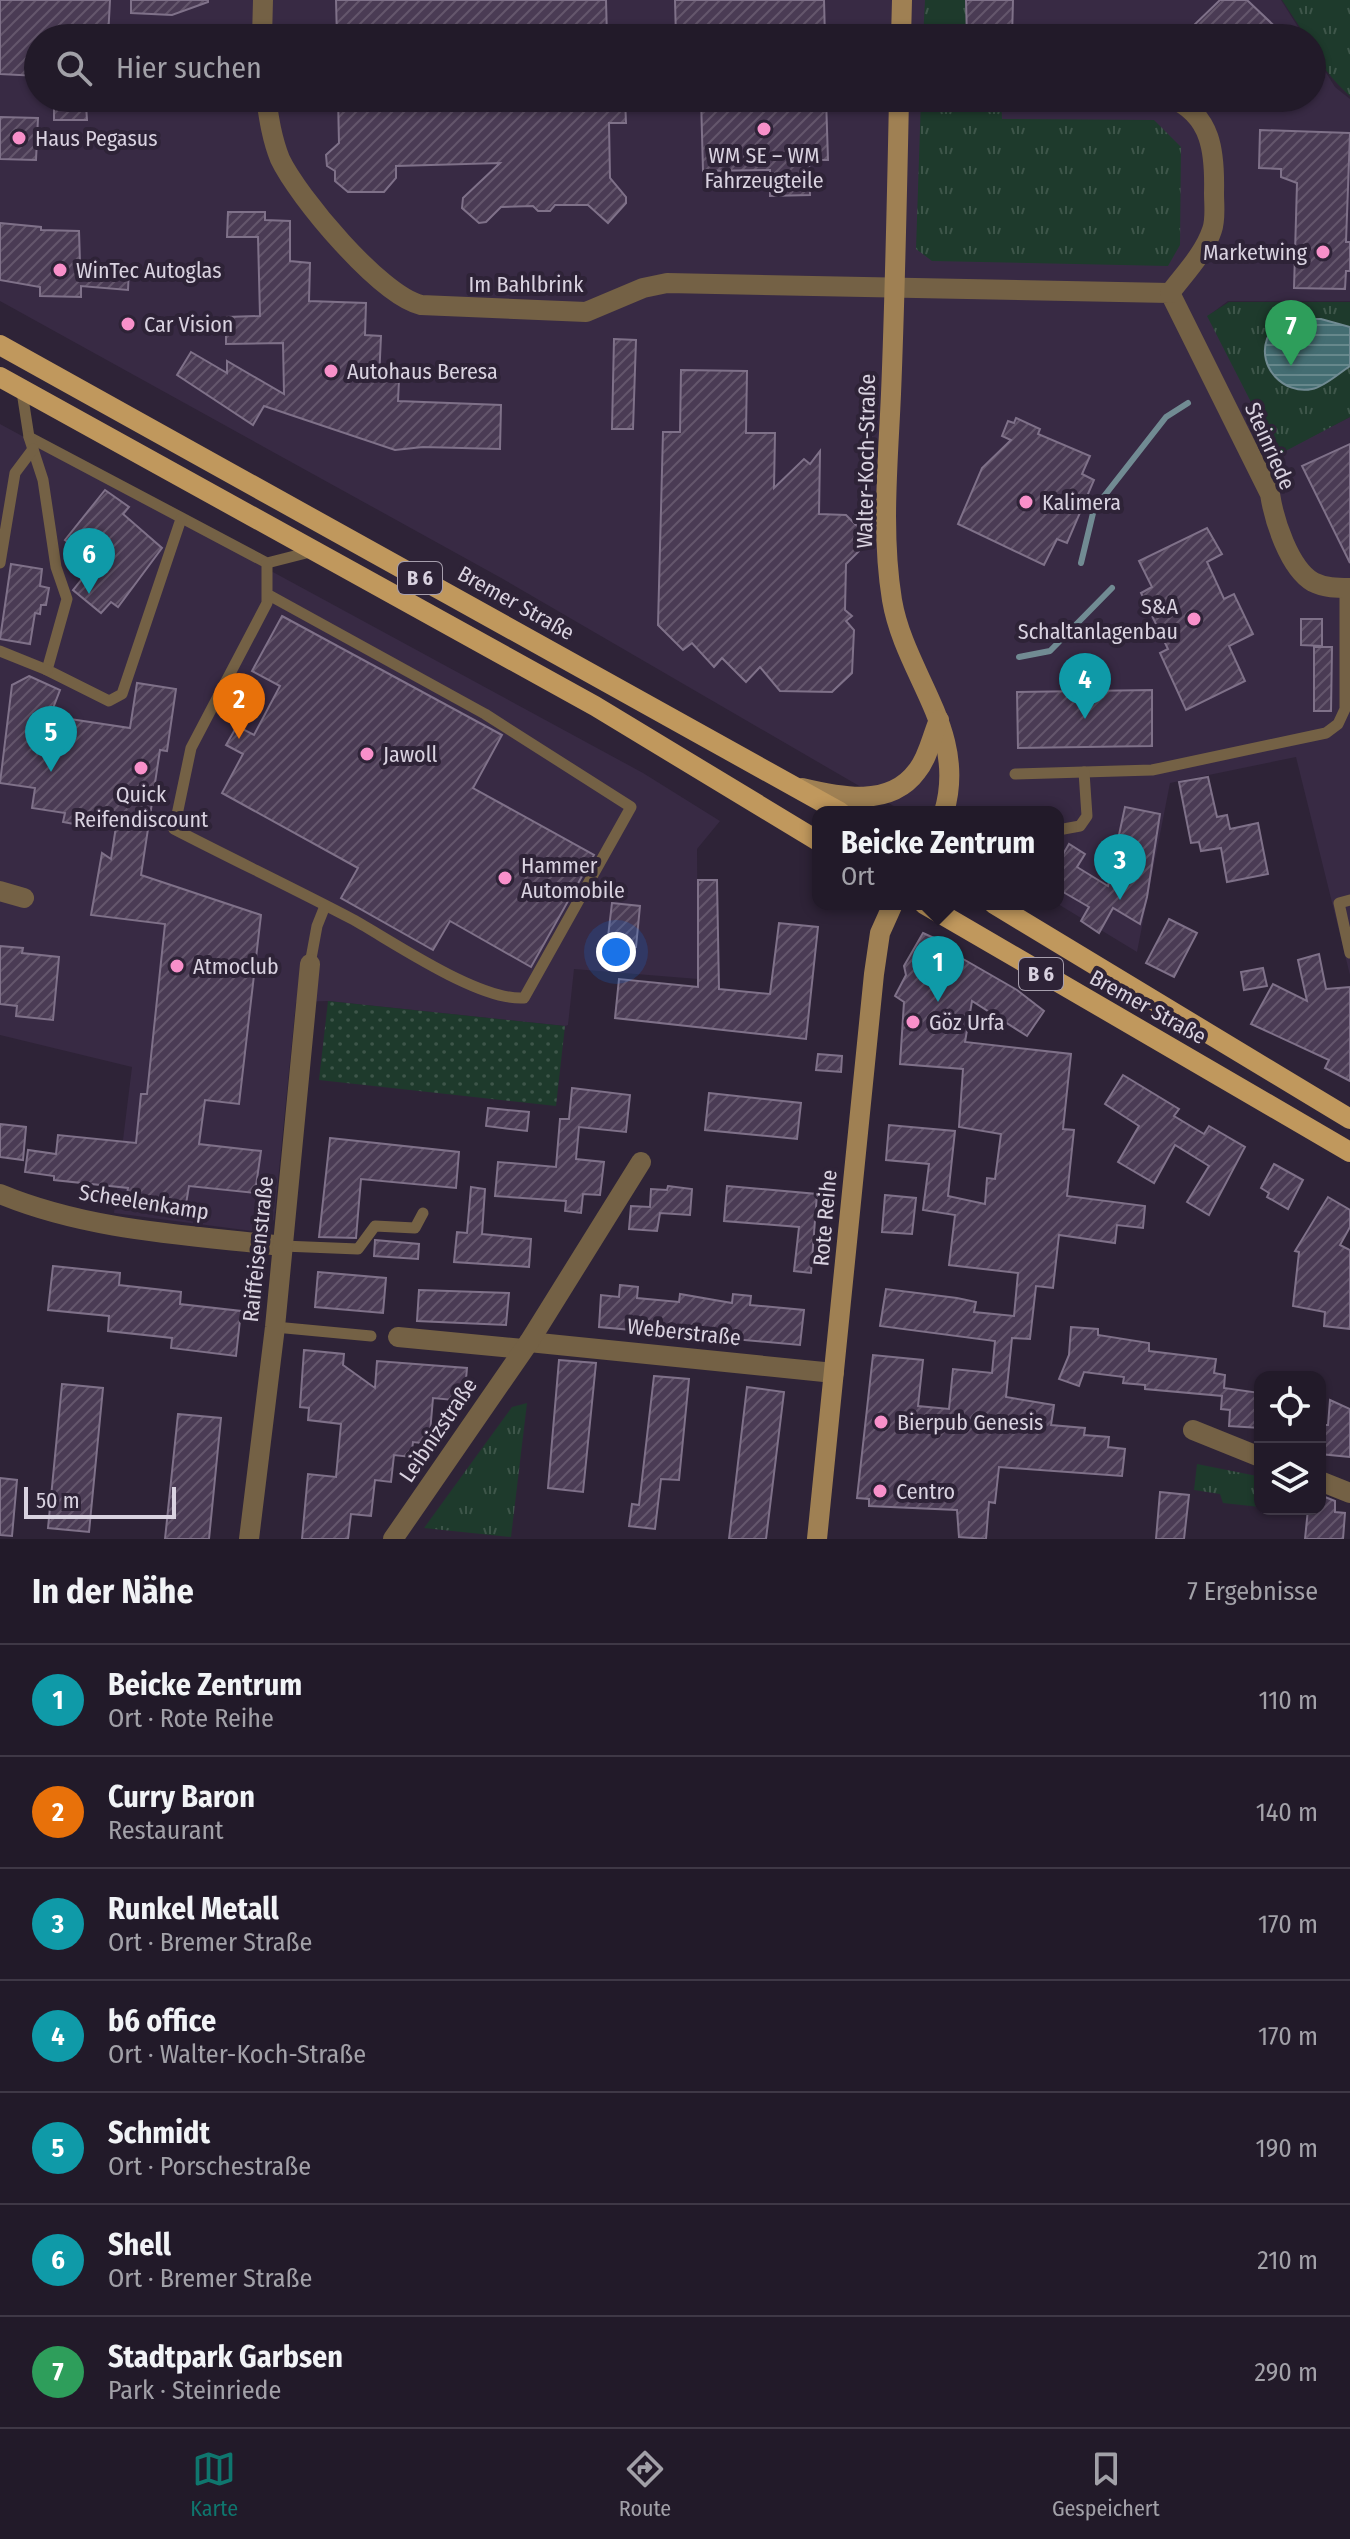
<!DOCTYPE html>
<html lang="de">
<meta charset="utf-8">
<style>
:root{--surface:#221a29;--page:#2e2735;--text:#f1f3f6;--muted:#a2a1a8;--line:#3f3846;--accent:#0f766e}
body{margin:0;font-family:"Fira Sans Condensed",sans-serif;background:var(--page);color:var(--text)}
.controls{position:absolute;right:24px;bottom:24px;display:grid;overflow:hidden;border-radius:16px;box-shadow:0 2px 6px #0004}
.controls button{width:72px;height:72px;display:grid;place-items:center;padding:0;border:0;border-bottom:2px solid var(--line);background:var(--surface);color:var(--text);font:40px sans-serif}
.scale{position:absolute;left:24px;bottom:20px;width:152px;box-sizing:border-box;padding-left:8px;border:4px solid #d9d2e0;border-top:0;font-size:22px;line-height:28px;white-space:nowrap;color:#d9d2e0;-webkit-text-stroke:6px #2e2337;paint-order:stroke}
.you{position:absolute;left:616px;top:952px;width:28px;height:28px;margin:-20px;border:6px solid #fff;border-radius:50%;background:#1a73e8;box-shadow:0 0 0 12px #1a73e833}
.badge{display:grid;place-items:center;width:52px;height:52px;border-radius:50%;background:var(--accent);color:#fff;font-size:26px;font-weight:700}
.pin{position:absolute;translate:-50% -66px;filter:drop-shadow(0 2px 4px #0008)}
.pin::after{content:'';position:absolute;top:42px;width:28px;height:24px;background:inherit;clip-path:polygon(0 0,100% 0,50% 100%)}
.popup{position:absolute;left:812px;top:806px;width:252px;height:104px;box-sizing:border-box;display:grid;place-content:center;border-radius:16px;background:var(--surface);filter:drop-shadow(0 2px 6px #0005);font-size:26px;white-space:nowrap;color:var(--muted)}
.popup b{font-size:30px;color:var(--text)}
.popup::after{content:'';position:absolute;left:50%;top:100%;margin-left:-16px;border:16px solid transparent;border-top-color:var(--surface)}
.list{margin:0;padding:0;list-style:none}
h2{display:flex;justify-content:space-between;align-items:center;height:104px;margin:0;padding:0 32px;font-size:34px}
h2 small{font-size:26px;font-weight:400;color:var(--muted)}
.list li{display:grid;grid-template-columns:52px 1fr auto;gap:24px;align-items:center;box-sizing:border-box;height:112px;padding:0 32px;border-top:2px solid var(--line)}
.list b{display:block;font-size:30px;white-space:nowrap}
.list p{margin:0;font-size:26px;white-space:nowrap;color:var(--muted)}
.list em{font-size:26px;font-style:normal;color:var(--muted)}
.icon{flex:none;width:44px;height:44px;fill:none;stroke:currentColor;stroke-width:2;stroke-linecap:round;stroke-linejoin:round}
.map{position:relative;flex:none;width:1350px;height:1539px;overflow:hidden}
.search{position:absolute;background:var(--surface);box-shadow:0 2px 6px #0004;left:24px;right:24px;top:24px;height:88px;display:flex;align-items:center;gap:20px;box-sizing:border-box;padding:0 28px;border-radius:44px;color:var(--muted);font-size:30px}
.sheet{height:888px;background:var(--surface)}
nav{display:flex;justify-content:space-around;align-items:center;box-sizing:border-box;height:112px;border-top:2px solid var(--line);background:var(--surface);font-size:22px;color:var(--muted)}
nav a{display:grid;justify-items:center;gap:4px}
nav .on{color:var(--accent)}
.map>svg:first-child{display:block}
.built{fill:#382a44}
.grass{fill:url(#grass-dots)}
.park{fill:url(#park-tufts)}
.water{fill:url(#water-rules);stroke:#718b93;stroke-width:2}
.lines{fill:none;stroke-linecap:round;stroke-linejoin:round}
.stream{stroke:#718b93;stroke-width:6}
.building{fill:url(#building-hatch);stroke:#7f7189;stroke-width:2}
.lane{stroke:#746145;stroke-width:11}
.street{stroke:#746145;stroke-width:20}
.secondary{stroke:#9f8053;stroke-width:20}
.primary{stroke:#c0985d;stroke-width:20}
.poi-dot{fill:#f890ca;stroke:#2e2337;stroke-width:3}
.labels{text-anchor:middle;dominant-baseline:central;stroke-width:8;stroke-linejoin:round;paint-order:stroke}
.shield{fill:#2e2337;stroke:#a69ead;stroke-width:2}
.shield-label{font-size:20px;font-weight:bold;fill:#d9d2e0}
.poi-label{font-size:22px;fill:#d9d2e0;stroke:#2e2337;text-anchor:start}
.street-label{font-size:22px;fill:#d9d2e0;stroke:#2e2337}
</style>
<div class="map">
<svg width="1350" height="1539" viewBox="0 0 1350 1539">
<defs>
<pattern id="grass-dots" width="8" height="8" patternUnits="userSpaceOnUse" patternTransform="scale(2)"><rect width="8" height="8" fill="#1e3a2c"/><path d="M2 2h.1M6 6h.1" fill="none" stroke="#3e564a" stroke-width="1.8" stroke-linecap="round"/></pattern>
<pattern id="park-tufts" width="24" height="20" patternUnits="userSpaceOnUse" patternTransform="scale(2)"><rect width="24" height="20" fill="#1e3a2c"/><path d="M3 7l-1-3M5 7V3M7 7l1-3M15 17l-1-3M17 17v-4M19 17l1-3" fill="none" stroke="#3e564a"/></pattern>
<pattern id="water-rules" width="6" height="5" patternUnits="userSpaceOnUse" patternTransform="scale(2)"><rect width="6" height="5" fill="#446d72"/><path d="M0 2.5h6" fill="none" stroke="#67888c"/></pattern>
<pattern id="building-hatch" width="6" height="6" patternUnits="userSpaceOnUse" patternTransform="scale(2)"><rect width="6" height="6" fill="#4a3b54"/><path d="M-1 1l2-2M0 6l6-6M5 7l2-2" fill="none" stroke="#64566c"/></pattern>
</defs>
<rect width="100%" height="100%" fill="#2e2337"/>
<g class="built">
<polygon points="0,0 1281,0 1305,38 38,38 38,98 1312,98 1312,50 1335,87 1350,99 1350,301 1228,301 1208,316 1278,454 1350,417 1350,975 1296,757 1170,783 1137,952 1058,904 1058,812 904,812 503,579 0,301"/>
<polygon points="0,424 643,773 720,821 697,849 698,979 574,969 568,1025 565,1026 328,1001 296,1002 274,1220 252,1231 114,1213 132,1067 0,1035"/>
</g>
<polygon class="grass" points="328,1001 565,1026 556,1106 319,1080"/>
<g class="park">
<polygon points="925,0 966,0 967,38 923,38"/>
<path d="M1282,0H1350V96C1336,84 1312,57 1312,38H1307Z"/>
<polygon points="921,98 1001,98 1002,119 1154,120 1181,147 1180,245 1168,266 932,261 916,249"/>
<polygon points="1229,302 1350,302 1350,417 1278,455 1207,316"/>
<polygon points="527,1403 511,1537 424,1528 512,1407"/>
<polygon points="1197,1464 1257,1476 1260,1479 1260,1507 1223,1503 1220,1494 1194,1490"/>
</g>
<path class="water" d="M1283,319H1321L1350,327V366C1339,373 1324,387 1312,389C1284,395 1257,367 1267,339C1270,332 1279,325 1283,319Z"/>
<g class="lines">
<g class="stream">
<polyline points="1081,563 1094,509 1166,417 1188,403"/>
<polyline points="1019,657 1050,651 1112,588"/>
</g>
</g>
<g class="building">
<polygon points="0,0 110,0 108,38 38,38 38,76 0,74"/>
<polygon points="131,0 208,0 208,2 172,15 131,13"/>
<polygon points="336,0 606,0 607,38 337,38"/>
<polygon points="675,0 824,0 825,38 676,38"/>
<polygon points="966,0 1013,0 1012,38 967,38"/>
<polygon points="1220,0 1247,0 1287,38 1202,38 1192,27"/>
<polygon points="338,98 625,98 626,123 609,123 610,178 626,197 626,203 608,223 588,205 555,205 550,211 538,211 533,206 501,207 486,222 479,223 462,208 463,198 500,163 396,166 396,178 384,192 348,192 335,181 335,171 327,166 326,155 339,143"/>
<polygon points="701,98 826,98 828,160 809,160 810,195 770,196 770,170 703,171"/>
<polygon points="54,105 86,105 87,120 54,120"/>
<polygon points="0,117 38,118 36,160 0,159"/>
<polygon points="1260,130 1350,133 1346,242 1350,242 1350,271 1346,271 1345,289 1294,288 1297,183 1281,177 1281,169 1259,168"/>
<polygon points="228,212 265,212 265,220 290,221 290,261 310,263 309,301 366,303 365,335 381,336 379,379 399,380 398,401 501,405 500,449 423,447 395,450 264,406 253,425 177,375 191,352 227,373 227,361 284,394 283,343 226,344 226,317 260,316 258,237 227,237"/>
<polygon points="0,223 41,227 41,230 79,231 80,263 129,267 128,290 81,286 81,297 40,296 40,287 0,280"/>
<polygon points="614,339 636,340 633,429 612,429"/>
<polygon points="681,370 747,371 746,433 775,433 774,488 804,459 810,464 820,451 819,514 846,515 860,529 859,551 846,564 845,610 852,616 846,621 854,630 852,673 832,692 780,691 760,667 746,682 722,658 714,667 692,643 683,650 658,625 663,432 680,432"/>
<polygon points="1016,418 1040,429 1038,434 1090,456 1082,474 1094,480 1067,543 1057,539 1044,565 958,524 982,468 1011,440 1002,436 1008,421 1014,423"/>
<polygon points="1350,444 1350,563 1302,466"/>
<polygon points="105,490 129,507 123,514 162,548 118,607 111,602 101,613 73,590 96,562 65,540"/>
<polygon points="1207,528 1222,554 1207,562 1224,599 1234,594 1253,634 1229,646 1245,681 1186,710 1160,653 1168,649 1141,593 1152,587 1139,561"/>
<polygon points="11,564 42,569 40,586 49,588 46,605 41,605 40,614 35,613 30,644 0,639"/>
<polygon points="282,616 502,735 473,788 594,855 531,967 450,921 433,950 341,898 358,868 222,793 243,754 226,745 237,726 254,735 280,686 252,671"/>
<polygon points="1301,619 1322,619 1322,646 1301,645"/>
<polygon points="1314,647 1332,647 1331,711 1314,711"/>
<polygon points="29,676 60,690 50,716 130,728 137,683 176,689 167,751 160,750 141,875 261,915 239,1104 205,1100 199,1144 261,1151 255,1193 189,1186 186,1204 144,1201 126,1199 128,1188 54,1180 54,1176 25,1172 28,1150 56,1154 58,1135 136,1143 141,1094 147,1094 165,924 91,915 102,853 111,859 117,820 86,815 85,826 63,822 65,813 32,808 35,788 0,783 12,685"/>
<polygon points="1152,690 1152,746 1018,748 1017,692"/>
<polygon points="1208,777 1217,817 1227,815 1230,829 1258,823 1268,874 1227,882 1221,848 1201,851 1199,842 1191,843 1179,782"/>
<polygon points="1125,807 1160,814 1147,897 1140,924 1113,908 1099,933 1081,921 1089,907 1058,889 1058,863 1069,844 1085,854 1077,867 1108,886"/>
<polygon points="698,880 717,880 719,989 770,994 779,923 818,927 806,1039 615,1018 619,979 698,987"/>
<polygon points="612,903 640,906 636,947 607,945"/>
<polygon points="1169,919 1197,933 1174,977 1146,963"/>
<polygon points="923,933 947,944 944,948 1017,990 1044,1011 1027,1036 972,1001 965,1042 1071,1054 1063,1129 1074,1130 1067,1196 1145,1206 1143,1228 1117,1225 1115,1243 1059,1235 1053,1288 1036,1286 1030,1339 1012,1338 1006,1397 1054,1405 1051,1425 1085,1428 1084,1435 1109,1437 1108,1447 1125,1449 1122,1476 999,1467 995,1503 989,1502 986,1539 959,1537 957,1510 869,1506 869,1499 857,1498 873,1355 923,1360 918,1406 949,1409 953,1369 992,1373 995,1341 880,1326 886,1289 957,1298 976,1302 974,1312 1014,1316 1018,1273 949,1265 955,1215 923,1210 929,1164 886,1160 889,1125 955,1131 948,1196 985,1204 987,1178 995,1179 1001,1134 959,1127 963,1069 900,1064 904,1002 895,996 906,975 904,966"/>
<polygon points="0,946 23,948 22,953 59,957 53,1020 16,1016 17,1006 0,1004"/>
<polygon points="1319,954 1326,989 1350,987 1350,1081 1325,1068 1329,1060 1251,1024 1273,984 1307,1001 1298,960"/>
<polygon points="1263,968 1267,986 1244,990 1241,972"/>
<polygon points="818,1054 842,1056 841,1072 816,1070"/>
<polygon points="1123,1075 1179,1109 1174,1116 1204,1134 1209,1126 1245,1147 1209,1215 1187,1202 1209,1166 1175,1145 1154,1183 1118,1162 1139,1126 1105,1104"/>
<polygon points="572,1088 630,1095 626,1132 579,1127 576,1159 604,1162 600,1195 583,1194 581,1213 565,1211 566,1201 495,1196 498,1162 556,1167 560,1119 569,1119"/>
<polygon points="709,1093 801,1103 797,1139 705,1130"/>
<polygon points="488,1108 529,1112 527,1131 486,1126"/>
<polygon points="0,1124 26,1127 23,1160 0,1157"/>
<polygon points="330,1138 459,1152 456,1188 361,1179 356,1238 319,1237"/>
<polygon points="1274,1164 1303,1180 1288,1209 1267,1197 1269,1193 1261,1188"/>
<polygon points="668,1186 692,1189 690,1215 660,1213 657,1231 629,1229 631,1206 650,1207 651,1189 667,1190"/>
<polygon points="727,1186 817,1194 811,1273 794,1271 799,1227 724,1221"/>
<polygon points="471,1187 485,1189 482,1234 531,1239 529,1267 454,1262 457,1232 467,1233"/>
<polygon points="885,1195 916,1198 912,1234 882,1232"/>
<polygon points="1328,1197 1350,1210 1350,1227 1340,1245 1350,1250 1350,1329 1324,1326 1325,1312 1293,1306 1299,1252 1295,1251"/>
<polygon points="375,1240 419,1244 418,1259 374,1256"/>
<polygon points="53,1266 120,1273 119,1285 181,1292 180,1304 241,1311 236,1356 171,1348 172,1338 108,1331 109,1316 48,1310"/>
<polygon points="318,1272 386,1278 383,1313 315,1307"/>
<polygon points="620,1285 638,1287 637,1298 679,1302 680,1294 732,1303 733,1294 751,1296 750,1305 804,1310 800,1345 599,1327 601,1295 619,1297"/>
<polygon points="419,1290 509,1293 506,1325 417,1321"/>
<polygon points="1071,1327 1098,1329 1098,1335 1149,1343 1149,1351 1216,1359 1214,1373 1225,1375 1224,1388 1260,1393 1260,1428 1229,1426 1230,1410 1221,1409 1222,1396 1145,1389 1145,1385 1123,1383 1124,1377 1084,1372 1079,1386 1059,1379 1069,1355"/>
<polygon points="304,1350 344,1354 343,1365 375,1388 377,1361 467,1368 464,1401 433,1398 429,1444 413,1442 411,1457 394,1455 391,1482 375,1480 371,1516 351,1514 348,1539 302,1539 308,1474 336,1477 341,1424 308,1420 309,1408 300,1407"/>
<polygon points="559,1360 596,1363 583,1492 548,1488"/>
<polygon points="654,1376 689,1379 679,1480 661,1479 655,1529 629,1526 632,1504 639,1505"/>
<polygon points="62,1384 103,1388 89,1532 48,1528"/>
<polygon points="747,1387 784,1392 766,1539 729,1539"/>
<polygon points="1330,1400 1350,1409 1350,1457 1320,1454 1320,1425 1328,1425"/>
<polygon points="178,1414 221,1418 209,1539 165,1539"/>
<polygon points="0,1478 17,1480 12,1536 0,1535"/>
<polygon points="1160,1492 1189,1495 1184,1539 1156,1539"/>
<polygon points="1320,1495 1335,1501 1335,1512 1345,1513 1343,1539 1305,1539 1308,1509 1320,1509"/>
</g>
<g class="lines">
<g class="lane">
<polyline points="22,392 29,437 267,563 314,551"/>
<polyline points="29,437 43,480 56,567 67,599 47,670 109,701 122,694 181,519"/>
<polyline points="0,563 15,473 33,449"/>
<path d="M267,563V603L191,748L174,829C234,860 295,889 354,920C395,943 479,1001 524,998L631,807L485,714L267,594"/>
<polyline points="0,651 47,670"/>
<polyline points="1015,774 1152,770 1326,733 1338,724 1345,709 1345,588"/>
<polyline points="1058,830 1080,826 1087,816 1084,772"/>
<polyline points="1350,900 1339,903 1350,953"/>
<polyline points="310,964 317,926 325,906"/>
<polyline points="283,1246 358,1249 375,1226 415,1228 423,1213"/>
<polyline points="275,1327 371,1336"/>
</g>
<g class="street">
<polyline points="262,38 263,0"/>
<path d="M266,98C269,119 272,139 280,159C298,197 380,295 421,305L586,312L643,288L667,283L1170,293L1270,494C1274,520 1289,568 1313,582C1325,588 1337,588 1350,588"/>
<path d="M1170,293C1185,273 1204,254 1212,230C1216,219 1214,205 1214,193C1215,153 1212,115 1171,98"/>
<polyline points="0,891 24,898"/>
<path d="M0,1194C89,1231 188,1235 283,1246"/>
<polyline points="398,1337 523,1349"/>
<polyline points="529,1342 834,1373"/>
<polyline points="1193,1430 1260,1457"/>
<polyline points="1320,1481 1350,1493"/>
<polyline points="249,1539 275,1327 310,964"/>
<polyline points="393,1539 529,1342 641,1162"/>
</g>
<g class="secondary">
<polyline points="901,38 902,0"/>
<path d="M899,98C897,197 895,296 891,394C888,462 881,533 892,600C905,676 968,731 944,812"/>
<path d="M802,788C840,797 890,808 917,771C928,758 932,736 939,720"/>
<polyline points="817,1539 874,974 880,933 893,904"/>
</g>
<g class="primary">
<polyline points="0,345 840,812"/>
<polyline points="0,377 595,706 818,841"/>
<polyline points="924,904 1350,1152"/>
<polyline points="994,904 1350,1119"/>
</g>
</g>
<g class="poi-dot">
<circle cx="764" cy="129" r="8"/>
<circle cx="19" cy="138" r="8"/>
<circle cx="1323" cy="252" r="8"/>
<circle cx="60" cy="270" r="8"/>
<circle cx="128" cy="324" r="8"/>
<circle cx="331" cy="371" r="8"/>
<circle cx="1026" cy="502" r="8"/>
<circle cx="1194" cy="619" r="8"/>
<circle cx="367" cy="754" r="8"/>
<circle cx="141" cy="768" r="8"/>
<circle cx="505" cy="878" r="8"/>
<circle cx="177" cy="966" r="8"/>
<circle cx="913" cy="1022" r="8"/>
<circle cx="881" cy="1422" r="8"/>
<circle cx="880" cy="1491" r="8"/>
</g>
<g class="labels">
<g class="shield">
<rect x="398" y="562" width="44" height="32" rx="6"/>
<rect x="1019" y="958" width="44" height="32" rx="6"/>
</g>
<g class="shield-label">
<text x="420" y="578">B 6</text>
<text x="1041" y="974">B 6</text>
</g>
<g class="poi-label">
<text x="35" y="138">Haus Pegasus</text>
<text x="764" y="155" text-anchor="middle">WM SE – WM<tspan x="764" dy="25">Fahrzeugteile</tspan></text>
<text x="1307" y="252" text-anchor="end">Marketwing</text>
<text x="76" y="270">WinTec Autoglas</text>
<text x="144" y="324">Car Vision</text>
<text x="347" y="371">Autohaus Beresa</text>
<text x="1042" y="502">Kalimera</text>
<text x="1178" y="606" text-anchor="end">S&amp;A<tspan x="1178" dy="25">Schaltanlagenbau</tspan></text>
<text x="383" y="754">Jawoll</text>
<text x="141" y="794" text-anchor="middle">Quick<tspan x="141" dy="25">Reifendiscount</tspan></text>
<text x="521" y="865">Hammer<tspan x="521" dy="25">Automobile</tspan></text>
<text x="193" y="966">Atmoclub</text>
<text x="929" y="1022">Göz Urfa</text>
<text x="897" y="1422">Bierpub Genesis</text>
<text x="896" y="1491">Centro</text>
</g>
<g class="street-label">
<text x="526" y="284">Im Bahlbrink</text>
<text transform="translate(1270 446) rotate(66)">Steinriede</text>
<text transform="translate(866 461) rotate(-89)">Walter-Koch-Straße</text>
<text transform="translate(516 603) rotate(29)">Bremer Straße</text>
<text transform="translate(1148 1007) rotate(29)">Bremer Straße</text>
<text transform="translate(144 1202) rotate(9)">Scheelenkamp</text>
<text transform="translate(825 1218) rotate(-85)">Rote Reihe</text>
<text transform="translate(258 1249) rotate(-84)">Raiffeisenstraße</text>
<text transform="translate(684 1332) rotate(6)">Weberstraße</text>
<text transform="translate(438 1430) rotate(-56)">Leibnizstraße</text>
</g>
</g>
</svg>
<div class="controls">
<button><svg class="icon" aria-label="locate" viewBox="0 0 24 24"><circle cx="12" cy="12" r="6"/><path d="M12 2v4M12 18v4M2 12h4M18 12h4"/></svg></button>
<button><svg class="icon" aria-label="layers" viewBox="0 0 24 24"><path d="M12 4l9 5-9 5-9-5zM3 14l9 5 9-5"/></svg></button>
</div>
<div class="scale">50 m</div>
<div class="you"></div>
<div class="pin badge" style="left:938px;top:1002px;background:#0f9aa8">1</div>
<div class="popup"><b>Beicke Zentrum</b>Ort</div>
<div class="pin badge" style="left:239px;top:739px;background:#e8710a">2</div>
<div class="pin badge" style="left:1120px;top:900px;background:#0f9aa8">3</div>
<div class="pin badge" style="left:1085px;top:719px;background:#0f9aa8">4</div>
<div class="pin badge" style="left:51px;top:772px;background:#0f9aa8">5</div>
<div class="pin badge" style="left:89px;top:594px;background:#0f9aa8">6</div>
<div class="pin badge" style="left:1291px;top:366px;background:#2e9e5b">7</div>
<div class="search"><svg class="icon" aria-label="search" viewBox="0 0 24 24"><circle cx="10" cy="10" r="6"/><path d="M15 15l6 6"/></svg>Hier suchen</div>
</div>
<section class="sheet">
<h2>In der Nähe<small>7 Ergebnisse</small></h2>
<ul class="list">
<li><span class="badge" style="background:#0f9aa8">1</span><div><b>Beicke Zentrum</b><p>Ort · Rote Reihe</p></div><em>110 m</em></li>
<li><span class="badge" style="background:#e8710a">2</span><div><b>Curry Baron</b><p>Restaurant</p></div><em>140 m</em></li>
<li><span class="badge" style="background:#0f9aa8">3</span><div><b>Runkel Metall</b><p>Ort · Bremer Straße</p></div><em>170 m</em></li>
<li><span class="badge" style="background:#0f9aa8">4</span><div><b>b6 office</b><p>Ort · Walter-Koch-Straße</p></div><em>170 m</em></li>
<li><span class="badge" style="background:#0f9aa8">5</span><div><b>Schmidt</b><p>Ort · Porschestraße</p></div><em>190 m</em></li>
<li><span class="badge" style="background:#0f9aa8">6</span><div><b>Shell</b><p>Ort · Bremer Straße</p></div><em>210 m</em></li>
<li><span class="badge" style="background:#2e9e5b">7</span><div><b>Stadtpark Garbsen</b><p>Park · Steinriede</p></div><em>290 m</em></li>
</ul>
</section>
<nav>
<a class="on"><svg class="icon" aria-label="map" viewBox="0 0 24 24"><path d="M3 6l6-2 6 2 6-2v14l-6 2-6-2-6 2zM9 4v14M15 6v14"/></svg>Karte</a>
<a><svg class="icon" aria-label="directions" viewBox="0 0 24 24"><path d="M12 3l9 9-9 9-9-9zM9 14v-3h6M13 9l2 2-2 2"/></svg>Route</a>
<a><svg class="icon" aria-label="saved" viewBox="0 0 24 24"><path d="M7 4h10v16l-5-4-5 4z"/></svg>Gespeichert</a>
</nav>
